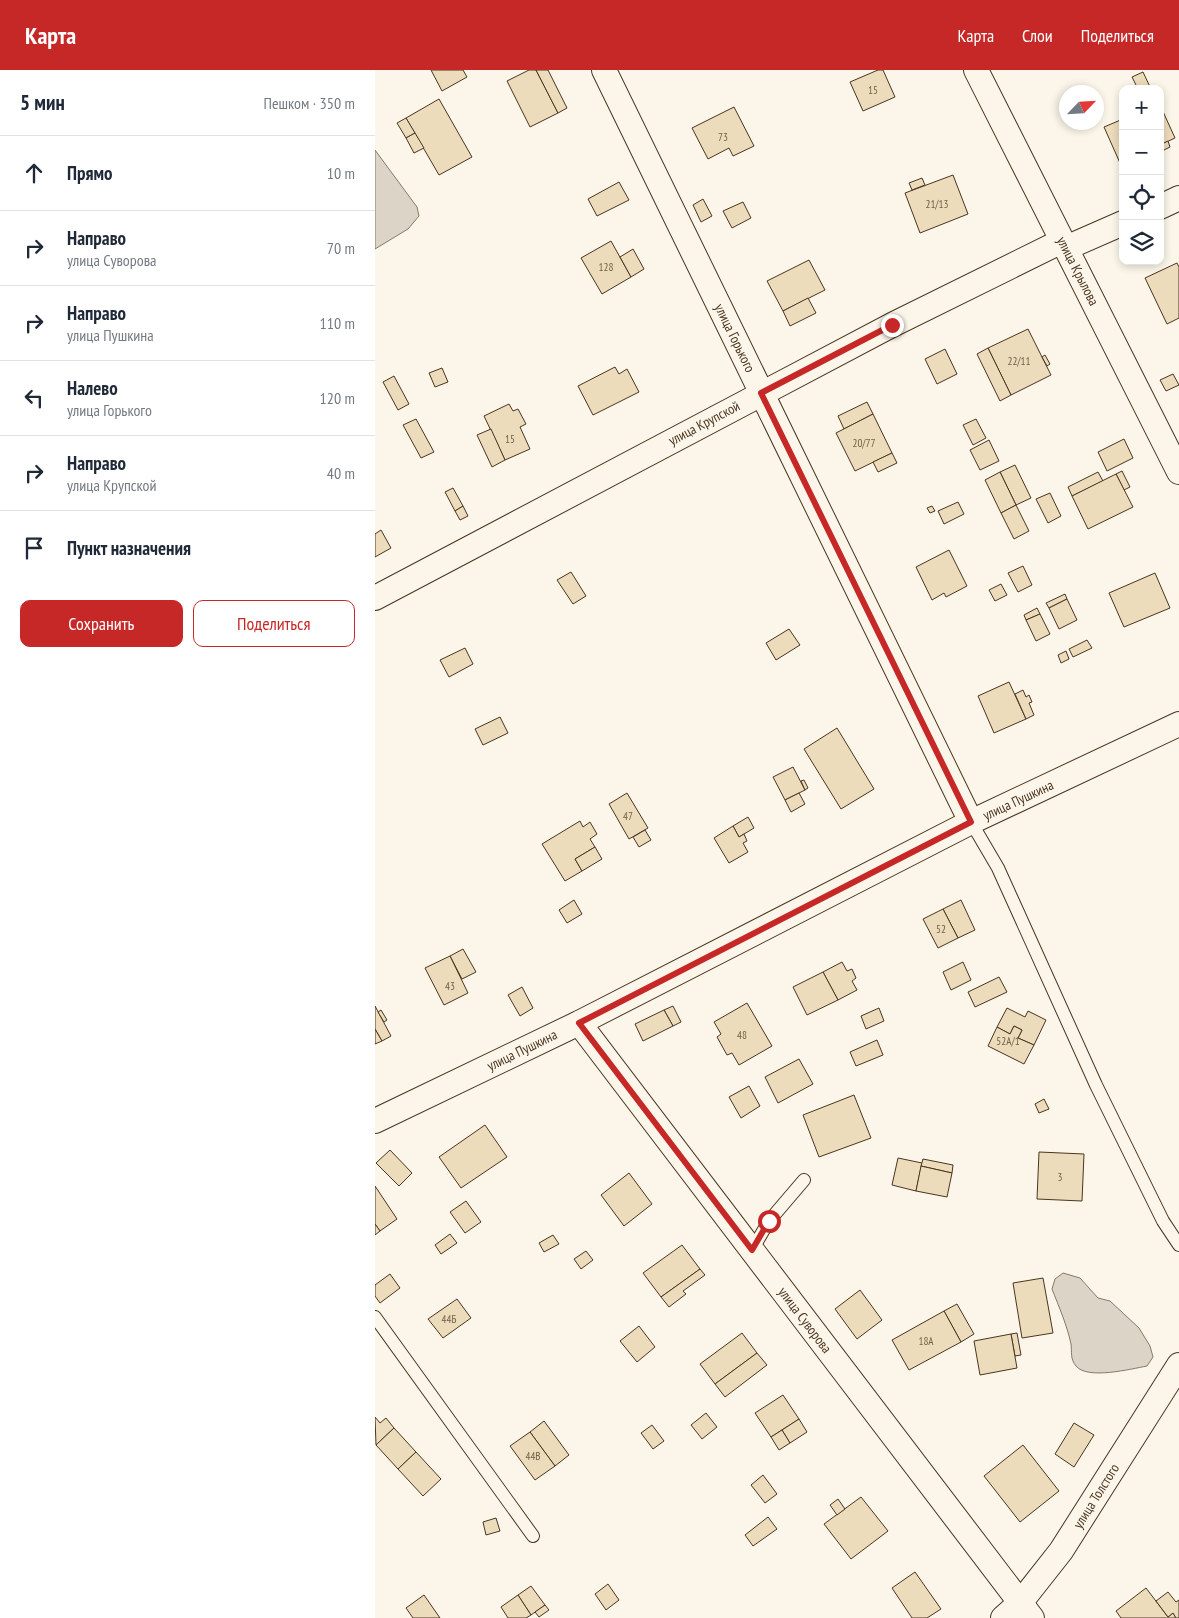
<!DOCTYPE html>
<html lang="ru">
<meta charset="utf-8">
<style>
:root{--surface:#fff;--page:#f6f6f7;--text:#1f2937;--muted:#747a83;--line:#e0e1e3;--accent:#c62828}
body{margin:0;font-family:"PT Sans Narrow",sans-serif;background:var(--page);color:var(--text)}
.controls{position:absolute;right:15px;top:15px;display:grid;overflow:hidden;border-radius:10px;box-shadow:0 2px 8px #0003}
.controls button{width:45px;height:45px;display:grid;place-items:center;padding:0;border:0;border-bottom:1px solid var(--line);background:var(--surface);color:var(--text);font:25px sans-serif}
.compass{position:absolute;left:684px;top:15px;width:45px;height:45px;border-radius:50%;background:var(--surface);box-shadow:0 2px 8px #0003;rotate:65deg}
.stop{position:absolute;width:15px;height:15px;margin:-11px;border:4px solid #c62828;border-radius:50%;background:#fff}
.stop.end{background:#c62828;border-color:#fff;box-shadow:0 1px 5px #0008}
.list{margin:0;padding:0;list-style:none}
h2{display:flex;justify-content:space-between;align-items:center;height:65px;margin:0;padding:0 20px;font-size:21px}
h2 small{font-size:16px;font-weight:400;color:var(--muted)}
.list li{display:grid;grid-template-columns:32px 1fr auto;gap:15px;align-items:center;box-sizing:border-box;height:75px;padding:0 20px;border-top:1px solid var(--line)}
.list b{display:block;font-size:19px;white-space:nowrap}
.list p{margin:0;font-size:16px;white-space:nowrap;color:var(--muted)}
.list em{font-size:16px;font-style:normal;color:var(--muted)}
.actions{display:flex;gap:10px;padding:15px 20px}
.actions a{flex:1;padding:11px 0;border:1px solid var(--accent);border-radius:10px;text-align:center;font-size:18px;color:var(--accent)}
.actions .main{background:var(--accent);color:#fff}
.icon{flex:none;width:28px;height:28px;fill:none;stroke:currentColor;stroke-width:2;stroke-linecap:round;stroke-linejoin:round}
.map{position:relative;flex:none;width:804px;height:1548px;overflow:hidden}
header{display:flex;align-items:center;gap:30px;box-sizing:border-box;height:70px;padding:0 25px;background:var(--accent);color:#fff}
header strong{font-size:24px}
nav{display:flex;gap:28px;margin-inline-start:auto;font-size:18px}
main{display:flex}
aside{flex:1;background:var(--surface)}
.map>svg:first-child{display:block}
.water{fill:#dcd4c6;stroke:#887966}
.building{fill:#ecdcbc;stroke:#4a3520}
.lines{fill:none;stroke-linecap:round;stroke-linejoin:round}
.lane-casing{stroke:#4a3520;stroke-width:14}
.street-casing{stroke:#4a3520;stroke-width:26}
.lane{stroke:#fbf6e9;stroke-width:12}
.street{stroke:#fbf6e9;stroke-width:24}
.route{stroke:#c62828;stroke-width:6}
.labels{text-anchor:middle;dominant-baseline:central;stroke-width:4;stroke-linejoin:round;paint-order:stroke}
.number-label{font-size:11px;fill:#725f47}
.street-label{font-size:14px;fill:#4a3520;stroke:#fbf6e9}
</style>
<header>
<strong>Карта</strong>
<nav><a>Карта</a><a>Слои</a><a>Поделиться</a></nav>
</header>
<main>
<aside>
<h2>5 мин<small>Пешком · 350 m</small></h2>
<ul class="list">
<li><svg class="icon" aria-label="ahead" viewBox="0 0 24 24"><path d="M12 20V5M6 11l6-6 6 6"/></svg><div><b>Прямо</b></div><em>10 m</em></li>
<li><svg class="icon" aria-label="right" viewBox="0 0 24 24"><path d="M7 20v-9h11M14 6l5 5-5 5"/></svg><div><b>Направо</b><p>улица Суворова</p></div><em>70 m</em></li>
<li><svg class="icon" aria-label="right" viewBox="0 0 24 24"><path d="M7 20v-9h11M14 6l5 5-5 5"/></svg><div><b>Направо</b><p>улица Пушкина</p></div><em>110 m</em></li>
<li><svg class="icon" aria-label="left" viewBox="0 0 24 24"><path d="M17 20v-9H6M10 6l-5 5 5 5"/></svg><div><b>Налево</b><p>улица Горького</p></div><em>120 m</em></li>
<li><svg class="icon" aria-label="right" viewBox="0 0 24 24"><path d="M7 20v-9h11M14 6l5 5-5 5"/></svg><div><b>Направо</b><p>улица Крупской</p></div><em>40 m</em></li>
<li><svg class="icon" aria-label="arrive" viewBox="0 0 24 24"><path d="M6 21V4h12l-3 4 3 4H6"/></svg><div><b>Пункт назначения</b></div></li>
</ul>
<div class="actions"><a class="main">Сохранить</a><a>Поделиться</a></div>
</aside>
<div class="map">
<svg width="804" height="1548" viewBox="0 0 804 1548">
<rect width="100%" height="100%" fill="#fbf6e9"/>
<g class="water">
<polygon points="0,80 42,137 44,146 33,159 0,179"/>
<path d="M688,1203L705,1208L723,1228L735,1231L764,1258L775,1276L778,1287L772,1296C756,1299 712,1310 701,1296C695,1289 697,1282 696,1274C692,1255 684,1237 677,1219L680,1209Z"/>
</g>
<g class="building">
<polygon points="56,0 88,0 92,7 67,21"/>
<polygon points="154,0 161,0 183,43 155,57 132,11"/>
<polygon points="161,0 173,0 192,38 183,43"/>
<polygon points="503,0 508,0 520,27 488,41 475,12"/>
<polygon points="768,2 776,19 763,19 757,7"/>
<polygon points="64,29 97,87 64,105 31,48"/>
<polygon points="785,35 800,68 785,75"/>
<polygon points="359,37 379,76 358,86 354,78 333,89 317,58"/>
<polygon points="31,48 40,63 31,68 22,53"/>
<polygon points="748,49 748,92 745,93 729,57"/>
<polygon points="40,63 49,78 39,83 31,68"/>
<polygon points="793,71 795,77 785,82 785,75"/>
<polygon points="578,105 593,144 545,163 530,123"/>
<polygon points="547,108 550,115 537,120 534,113"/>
<polygon points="244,112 254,130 222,146 213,129"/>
<polygon points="328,129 337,146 326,152 318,135"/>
<polygon points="368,132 376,148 357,158 348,141"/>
<polygon points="236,171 256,207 227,224 206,188"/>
<polygon points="258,179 269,199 256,207 245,187"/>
<polygon points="434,190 450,220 408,241 392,211"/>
<polygon points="802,193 804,197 804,248 792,254 770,208"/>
<polygon points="433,228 441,243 415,256 408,241"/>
<polygon points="653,259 676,305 636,325 613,278"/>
<polygon points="613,278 636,325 625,331 602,284"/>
<polygon points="570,279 582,304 562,314 550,289"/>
<polygon points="670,285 675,294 672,296 667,287"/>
<polygon points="240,297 244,304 252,299 264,322 218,345 203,316"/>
<polygon points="67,298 73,312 60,317 54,303"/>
<polygon points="798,304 804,315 791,321 785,310"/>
<polygon points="19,306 34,334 23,340 8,312"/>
<polygon points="492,332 498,344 469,359 463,346"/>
<polygon points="134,334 138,341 143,339 151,354 145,357 155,379 130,390 109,346"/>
<polygon points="498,344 517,383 480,401 461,363"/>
<polygon points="41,349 59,382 46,388 28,355"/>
<polygon points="601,349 611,368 598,375 588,355"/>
<polygon points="116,359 130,390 117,397 102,365"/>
<polygon points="749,369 758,388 732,401 723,382"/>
<polygon points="614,370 624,391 605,400 595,380"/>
<polygon points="517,383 522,393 503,402 498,392"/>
<polygon points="640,395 656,428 641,435 625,402"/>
<polygon points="747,401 755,417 749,420 741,404"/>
<polygon points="625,402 641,435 626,443 610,410"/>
<polygon points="723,402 728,411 697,426 693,417"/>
<polygon points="741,404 758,437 713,459 697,426"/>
<polygon points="78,418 88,436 80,441 70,422"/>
<polygon points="675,423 686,446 673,453 661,429"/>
<polygon points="583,432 589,444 569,454 563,441"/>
<polygon points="641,435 654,461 639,469 626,443"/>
<polygon points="88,436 93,446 85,450 80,441"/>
<polygon points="557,436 560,441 555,443 552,438"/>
<polygon points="6,460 16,478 0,487 0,464"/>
<polygon points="574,480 592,516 571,527 569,523 557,530 541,497"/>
<polygon points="648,496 657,515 643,522 633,503"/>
<polygon points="196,502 211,526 198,534 182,510"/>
<polygon points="780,503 795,538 749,557 734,523"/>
<polygon points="626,514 632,525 620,531 614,520"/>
<polygon points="690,524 692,529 674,538 671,533"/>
<polygon points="692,529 702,550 684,559 674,538"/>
<polygon points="662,538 665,544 651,550 649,545"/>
<polygon points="665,544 675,564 661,571 651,550"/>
<polygon points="414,559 425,575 401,590 391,573"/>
<polygon points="712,570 717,578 698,587 694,579"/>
<polygon points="90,578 98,594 74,607 65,590"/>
<polygon points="691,581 694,589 686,593 683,585"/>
<polygon points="634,612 651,649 619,663 603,626"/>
<polygon points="648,620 651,627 654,625 657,632 654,633 659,645 651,649 640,624"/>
<polygon points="125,647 133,663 108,675 100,659"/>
<polygon points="462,658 499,719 466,739 429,679"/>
<polygon points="418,697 430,720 410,730 398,707"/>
<polygon points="429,710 433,718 430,720 426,711"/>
<polygon points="252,723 273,758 254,769 234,734"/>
<polygon points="424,723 430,734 416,742 410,730"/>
<polygon points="373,747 379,758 364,767 358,756"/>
<polygon points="205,751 208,757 215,752 222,764 215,769 220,777 200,789 207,801 190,811 167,774"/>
<polygon points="358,756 364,767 369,764 372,771 368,773 373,782 354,793 339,768"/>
<polygon points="270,760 276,770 264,777 258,767"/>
<polygon points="220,777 227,789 207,801 200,789"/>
<polygon points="199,830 207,844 192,853 184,840"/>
<polygon points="586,830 600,860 583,868 568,839"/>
<polygon points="568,839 583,868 563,878 548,849"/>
<polygon points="88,879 101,902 87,909 75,886"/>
<polygon points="75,886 93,923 69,935 50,898"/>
<polygon points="467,892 472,901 477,899 481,908 477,911 482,920 463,930 448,902"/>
<polygon points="588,892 596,910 576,920 568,902"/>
<polygon points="448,902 463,930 432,945 418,917"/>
<polygon points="624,907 632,922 600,937 593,922"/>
<polygon points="147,917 158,938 145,946 133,925"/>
<polygon points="372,933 397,976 364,995 357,983 352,985 342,967 346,964 339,952"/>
<polygon points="0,936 16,966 7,971 0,959"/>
<polygon points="298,936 306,952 298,956 289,940"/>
<polygon points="504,938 509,951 491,959 486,946"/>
<polygon points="632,938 650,947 653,941 671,950 659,975 643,968 647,960 639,956 635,964 622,957"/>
<polygon points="6,940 12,950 9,952 3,942"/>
<polygon points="289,940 298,956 268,971 260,954"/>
<polygon points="639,956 647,960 643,968 659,975 649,994 613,976 622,957 635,964"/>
<polygon points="0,959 7,971 0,974"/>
<polygon points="502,970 508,985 481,996 475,982"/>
<polygon points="424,989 438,1014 403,1033 390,1007"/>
<polygon points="374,1016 385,1036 366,1048 354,1027"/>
<polygon points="479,1025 496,1068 444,1087 428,1045"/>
<polygon points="669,1029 674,1039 664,1043 660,1034"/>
<polygon points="110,1055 132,1087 86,1118 64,1087"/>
<polygon points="15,1080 37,1103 24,1116 1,1093"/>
<polygon points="664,1082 709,1084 707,1131 662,1129"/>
<polygon points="523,1088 547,1093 541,1121 517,1115"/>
<polygon points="548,1089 578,1095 577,1103 546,1096"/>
<polygon points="546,1096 577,1103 572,1127 541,1121"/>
<polygon points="254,1103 277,1134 249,1156 226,1125"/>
<polygon points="0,1116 22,1149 5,1161 0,1154"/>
<polygon points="91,1131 106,1152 90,1163 75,1142"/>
<polygon points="0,1154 5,1161 0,1165"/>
<polygon points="75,1164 82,1173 66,1184 60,1175"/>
<polygon points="178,1165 184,1174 169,1182 164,1173"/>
<polygon points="307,1175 325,1199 286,1227 268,1203"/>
<polygon points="211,1181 218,1190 206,1199 199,1189"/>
<polygon points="325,1199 330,1205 308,1221 311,1224 294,1237 286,1227"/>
<polygon points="15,1204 25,1218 5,1233 0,1226 0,1215"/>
<polygon points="668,1208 678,1263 647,1268 638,1213"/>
<polygon points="485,1220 507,1250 482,1269 460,1239"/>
<polygon points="82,1229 96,1248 68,1268 53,1249"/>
<polygon points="582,1234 599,1264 586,1272 569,1241"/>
<polygon points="569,1241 586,1272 534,1300 517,1270"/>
<polygon points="264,1256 280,1277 262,1292 245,1271"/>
<polygon points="367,1263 382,1283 340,1314 325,1294"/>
<polygon points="642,1263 646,1285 640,1286 636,1264"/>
<polygon points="636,1264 642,1298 605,1305 599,1271"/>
<polygon points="382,1283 392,1295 350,1327 340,1314"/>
<polygon points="408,1325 424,1349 396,1367 380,1343"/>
<polygon points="331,1343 342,1357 327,1369 316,1355"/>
<polygon points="0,1347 5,1353 11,1348 19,1358 1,1375"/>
<polygon points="424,1349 432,1362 415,1373 407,1360"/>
<polygon points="169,1351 194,1385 180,1396 155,1362"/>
<polygon points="699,1353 719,1365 699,1397 680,1384"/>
<polygon points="277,1355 289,1371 278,1379 266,1363"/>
<polygon points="19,1358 41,1382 23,1399 1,1375"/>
<polygon points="407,1360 415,1373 404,1380 396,1367"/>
<polygon points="155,1362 180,1396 160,1410 135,1376"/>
<polygon points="648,1375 684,1421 645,1452 609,1406"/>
<polygon points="41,1382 66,1409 48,1426 23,1399"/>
<polygon points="388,1405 402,1424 390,1433 376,1415"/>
<polygon points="486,1427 513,1461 476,1489 449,1454"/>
<polygon points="463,1429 470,1439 462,1445 455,1435"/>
<polygon points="393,1447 402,1459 378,1476 370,1465"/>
<polygon points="121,1448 125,1461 111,1465 108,1452"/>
<polygon points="540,1502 566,1539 552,1548 537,1548 517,1518"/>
<polygon points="233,1514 244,1530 231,1540 220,1524"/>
<polygon points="156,1516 170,1535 156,1545 143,1525"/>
<polygon points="771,1518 793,1547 798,1543 801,1548 746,1548 741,1541"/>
<polygon points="793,1522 801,1532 804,1530 804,1548 801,1548 798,1543 793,1547 781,1531"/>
<polygon points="49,1525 65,1548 38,1548 31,1538"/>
<polygon points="143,1525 156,1545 151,1548 133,1548 126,1537"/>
<polygon points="170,1535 174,1540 164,1547 160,1542"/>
</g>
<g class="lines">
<defs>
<g id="lane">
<polyline points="596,752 623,798 721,1015 788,1151 804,1175"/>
<polyline points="377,1180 394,1151 429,1110"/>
<polyline points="0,1247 158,1466"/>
</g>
<g id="street">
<polyline points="229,0 596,752"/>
<polyline points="601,0 804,402"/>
<polyline points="785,137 804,128"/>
<polyline points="691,178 748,153"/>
<polyline points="0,528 517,255 687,171"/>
<polyline points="204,953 657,1548"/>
<polyline points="0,1051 204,953 596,752 804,654"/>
<polyline points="628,1548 645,1533 686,1481 804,1295"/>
</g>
</defs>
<use href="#lane" class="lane-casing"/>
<use href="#street" class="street-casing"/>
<use href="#lane" class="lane"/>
<use href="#street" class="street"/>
</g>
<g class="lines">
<polyline class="route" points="394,1151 377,1180 204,953 596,752 386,323 517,255"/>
</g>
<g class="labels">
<g class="number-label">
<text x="498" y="20">15</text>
<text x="348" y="67">73</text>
<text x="562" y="134">21/13</text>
<text x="231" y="197">128</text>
<text x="644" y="291">22/11</text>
<text x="135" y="369">15</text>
<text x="489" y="373">20/77</text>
<text x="253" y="746">47</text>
<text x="566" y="859">52</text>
<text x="75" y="916">43</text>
<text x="367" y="965">48</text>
<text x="633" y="971">52А/1</text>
<text x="685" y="1107">3</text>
<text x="74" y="1249">44Б</text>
<text x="551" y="1271">18А</text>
<text x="158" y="1386">44В</text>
</g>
<g class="street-label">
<text transform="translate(703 201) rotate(63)">улица Крылова</text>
<text transform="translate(360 268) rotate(64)">улица Горького</text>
<text transform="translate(329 353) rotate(-28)">улица Крупской</text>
<text transform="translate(643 730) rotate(-25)">улица Пушкина</text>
<text transform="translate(147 980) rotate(-26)">улица Пушкина</text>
<text transform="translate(430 1250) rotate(53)">улица Суворова</text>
<text transform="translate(721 1426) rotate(-58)">улица Толстого</text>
</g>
</g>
</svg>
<div class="controls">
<button>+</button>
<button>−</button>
<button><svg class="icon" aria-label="locate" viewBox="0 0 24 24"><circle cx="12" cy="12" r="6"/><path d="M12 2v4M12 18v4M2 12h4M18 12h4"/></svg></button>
<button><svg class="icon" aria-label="layers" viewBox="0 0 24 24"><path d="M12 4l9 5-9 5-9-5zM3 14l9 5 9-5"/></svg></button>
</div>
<svg class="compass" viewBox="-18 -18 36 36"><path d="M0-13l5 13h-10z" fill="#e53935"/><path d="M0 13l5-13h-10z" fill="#747a83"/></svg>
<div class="stop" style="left:394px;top:1151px"></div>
<div class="stop end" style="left:517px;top:255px"></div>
</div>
</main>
